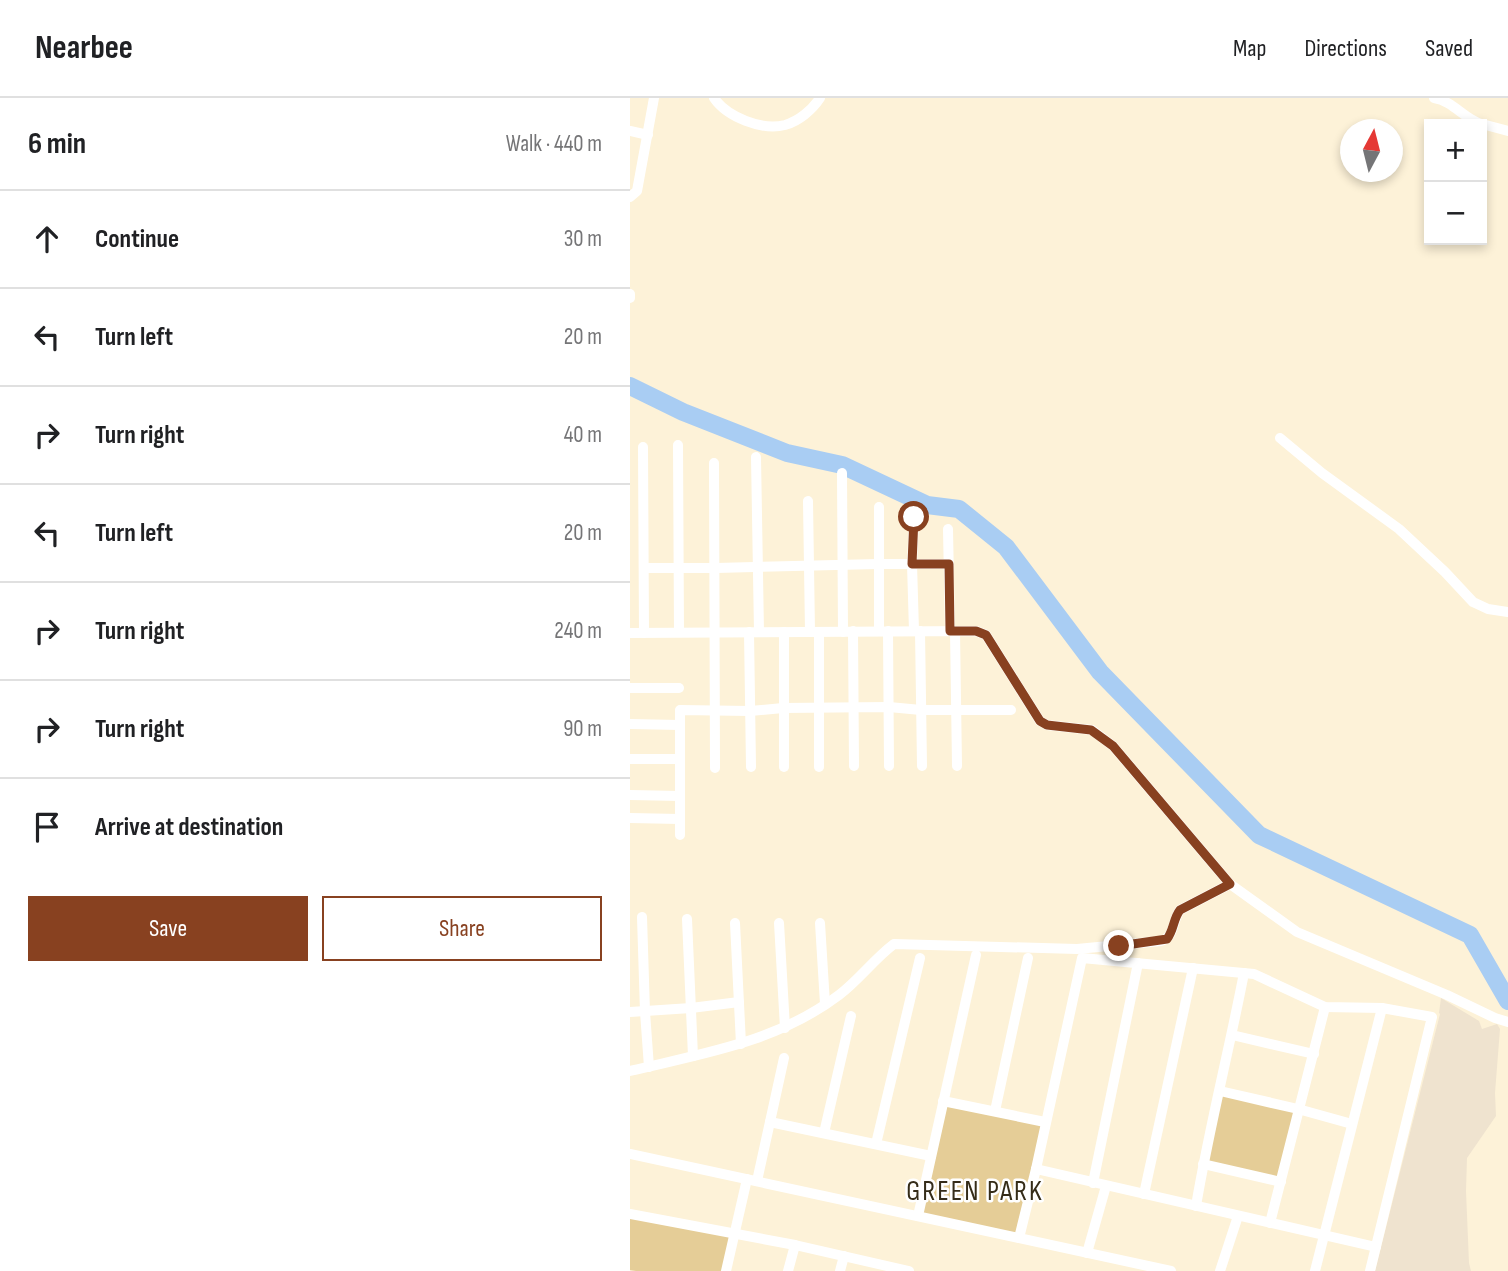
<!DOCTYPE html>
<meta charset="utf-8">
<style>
:root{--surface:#fff;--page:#f2f2f2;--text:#202124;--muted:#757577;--line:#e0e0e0;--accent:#884120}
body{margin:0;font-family:"Sofia Sans Condensed",sans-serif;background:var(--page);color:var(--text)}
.controls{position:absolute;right:21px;top:21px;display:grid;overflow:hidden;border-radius:0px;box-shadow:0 4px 10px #0003}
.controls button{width:63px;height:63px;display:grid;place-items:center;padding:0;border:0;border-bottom:2px solid var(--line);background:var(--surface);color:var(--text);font:35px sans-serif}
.compass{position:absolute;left:710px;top:21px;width:63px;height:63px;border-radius:50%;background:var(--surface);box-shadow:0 4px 10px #0003;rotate:7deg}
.stop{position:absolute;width:21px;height:21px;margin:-16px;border:5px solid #884120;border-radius:50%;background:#fff}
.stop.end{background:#884120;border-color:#fff;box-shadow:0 2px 7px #0008}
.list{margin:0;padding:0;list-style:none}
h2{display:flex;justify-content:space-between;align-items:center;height:91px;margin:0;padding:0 28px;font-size:30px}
h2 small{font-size:23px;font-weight:400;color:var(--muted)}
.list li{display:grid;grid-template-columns:46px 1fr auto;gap:21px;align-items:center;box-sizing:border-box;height:98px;padding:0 28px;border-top:2px solid var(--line)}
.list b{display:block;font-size:26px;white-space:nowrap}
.list em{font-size:23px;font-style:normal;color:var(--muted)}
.actions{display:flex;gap:14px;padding:21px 28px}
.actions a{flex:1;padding:16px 0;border:2px solid var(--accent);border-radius:0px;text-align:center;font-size:24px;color:var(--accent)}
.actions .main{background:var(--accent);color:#fff}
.icon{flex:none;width:38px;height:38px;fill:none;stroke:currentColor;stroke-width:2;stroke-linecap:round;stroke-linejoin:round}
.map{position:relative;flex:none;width:878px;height:1173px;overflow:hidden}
header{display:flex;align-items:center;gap:42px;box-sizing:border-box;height:98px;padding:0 35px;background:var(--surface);border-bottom:2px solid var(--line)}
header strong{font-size:33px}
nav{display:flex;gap:38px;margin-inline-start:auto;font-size:24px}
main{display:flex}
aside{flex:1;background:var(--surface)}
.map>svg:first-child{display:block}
.industrial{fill:#efe3cf}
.green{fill:#e5cd97}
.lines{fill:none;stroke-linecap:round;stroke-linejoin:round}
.river{stroke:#a9cdf3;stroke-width:18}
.minor{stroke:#fff;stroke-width:10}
.route{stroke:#884120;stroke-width:9}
.labels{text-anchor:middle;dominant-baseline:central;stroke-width:5;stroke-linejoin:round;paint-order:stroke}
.neighbourhood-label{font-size:28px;letter-spacing:2px;fill:#352c18;stroke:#fff}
</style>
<header>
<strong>Nearbee</strong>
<nav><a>Map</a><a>Directions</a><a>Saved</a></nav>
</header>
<main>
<aside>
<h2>6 min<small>Walk · 440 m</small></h2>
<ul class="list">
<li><svg class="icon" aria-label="ahead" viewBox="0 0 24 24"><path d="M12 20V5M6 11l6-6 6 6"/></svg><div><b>Continue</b></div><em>30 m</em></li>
<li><svg class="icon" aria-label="left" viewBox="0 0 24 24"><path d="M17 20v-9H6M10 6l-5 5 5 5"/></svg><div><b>Turn left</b></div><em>20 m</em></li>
<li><svg class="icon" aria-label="right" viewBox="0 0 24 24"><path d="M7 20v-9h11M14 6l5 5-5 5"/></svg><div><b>Turn right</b></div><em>40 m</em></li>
<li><svg class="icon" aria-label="left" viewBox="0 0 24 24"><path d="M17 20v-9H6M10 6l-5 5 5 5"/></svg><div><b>Turn left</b></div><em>20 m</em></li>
<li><svg class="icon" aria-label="right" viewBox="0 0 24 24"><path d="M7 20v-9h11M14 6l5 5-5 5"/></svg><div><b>Turn right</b></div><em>240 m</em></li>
<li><svg class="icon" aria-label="right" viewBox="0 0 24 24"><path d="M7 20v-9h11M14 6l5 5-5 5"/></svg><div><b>Turn right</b></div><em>90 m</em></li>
<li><svg class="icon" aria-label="arrive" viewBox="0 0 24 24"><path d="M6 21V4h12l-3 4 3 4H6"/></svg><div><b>Arrive at destination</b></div></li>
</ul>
<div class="actions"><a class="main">Save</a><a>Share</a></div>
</aside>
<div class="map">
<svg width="878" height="1173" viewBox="0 0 878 1173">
<rect width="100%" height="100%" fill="#fdf2d8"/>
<polygon class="industrial" points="811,900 849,923 852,931 867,926 870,931 865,995 866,1018 837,1060 836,1093 839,1165 841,1173 745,1173 810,916 809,915"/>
<g class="green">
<polygon points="590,993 668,1011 651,1084 573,1066"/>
<polygon points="313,1003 415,1024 389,1140 288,1118"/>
<polygon points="0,1116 105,1135 96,1173 6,1173 0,1172"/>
</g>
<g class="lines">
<polyline class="river" points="0,288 53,314 157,355 212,367 297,407 329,411 376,449 470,574 629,737 840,837 878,903"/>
<g class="minor">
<path d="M84,0C97,19 132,33 155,27C169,23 182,12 190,0"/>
<path d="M804,0C823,3 833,20 851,26"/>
<polyline points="852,26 878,33"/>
<polyline points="0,33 18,37"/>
<polyline points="0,99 7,93 24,0"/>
<polyline points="0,196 0,200"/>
<polyline points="650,340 692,375 769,431 815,474 843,504 858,511 878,514"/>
<polyline points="48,347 49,534"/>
<polyline points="13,349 14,535"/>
<polyline points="126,359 129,534"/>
<polyline points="84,365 85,670"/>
<polyline points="212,375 213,534"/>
<polyline points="178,403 180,534"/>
<polyline points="249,409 249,533"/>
<polyline points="284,419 282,466 284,533"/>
<polyline points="318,431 320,533"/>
<polyline points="14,470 86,470 248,466 319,466"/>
<polyline points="223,533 224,668"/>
<polyline points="258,533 259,668"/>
<polyline points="290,533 292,668"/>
<polyline points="325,533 327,668"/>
<polyline points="119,534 121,669"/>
<polyline points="154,534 154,669"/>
<polyline points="189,534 189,669"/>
<polyline points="0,535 346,533 356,537 410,623 417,627 462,632 483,648 600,786 667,834 817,897 865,920 878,924"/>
<polyline points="0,590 49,590"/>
<polyline points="0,626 50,627"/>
<polyline points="0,661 50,661"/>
<polyline points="0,697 50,698"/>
<polyline points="0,720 50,721"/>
<polyline points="50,737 50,612 120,613 153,610 259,609 291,612 381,612"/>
<polyline points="12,819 15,914 19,969"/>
<polyline points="57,821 63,958"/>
<polyline points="105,825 111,946"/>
<polyline points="149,825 155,930"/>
<polyline points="190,825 195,906"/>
<polyline points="0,914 61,910 109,904"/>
<polyline points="602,937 684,956"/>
<path d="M0,973C74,955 147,944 209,897C229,882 244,861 264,846L447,851L531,843C545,839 542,823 550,812L600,786"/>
<polyline points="590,993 668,1011 722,1026"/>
<polyline points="313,1003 415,1024"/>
<polyline points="365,1013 398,860"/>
<polyline points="140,1024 301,1058"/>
<polyline points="194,1035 221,918"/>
<polyline points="246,1046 290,860"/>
<polyline points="0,1056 541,1173"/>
<polyline points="573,1066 651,1084"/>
<polyline points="406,1071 746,1149"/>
<polyline points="127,1083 154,960"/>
<polyline points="463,1085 508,865"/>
<polyline points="514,1096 563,870"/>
<path d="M566,1108C579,1030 599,953 614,875"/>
<polyline points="0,1116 165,1147 279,1173"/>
<polyline points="288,1118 346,857"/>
<polyline points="640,1125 695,909"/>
<polyline points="389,1140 406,1071 452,860 624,876 695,909 752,910 802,919 740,1173"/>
<polyline points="457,1155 476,1088"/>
<polyline points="96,1173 117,1081"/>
<polyline points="158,1173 165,1147"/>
<polyline points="210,1173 214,1158"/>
<polyline points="590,1173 608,1118"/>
<polyline points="685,1173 752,910"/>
</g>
</g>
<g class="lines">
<path class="route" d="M284,419L282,466H319L320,533H346L356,537L410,623L417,627L461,632L483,648L600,786L550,812C543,821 544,832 537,841L489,848"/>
</g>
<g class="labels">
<g class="neighbourhood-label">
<text x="345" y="1093">GREEN PARK</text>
</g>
</g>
</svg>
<div class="controls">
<button>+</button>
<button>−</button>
</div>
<svg class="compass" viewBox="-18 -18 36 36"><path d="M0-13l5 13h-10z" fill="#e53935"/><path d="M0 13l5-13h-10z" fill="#757577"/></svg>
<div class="stop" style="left:284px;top:419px"></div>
<div class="stop end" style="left:489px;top:848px"></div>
</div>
</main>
